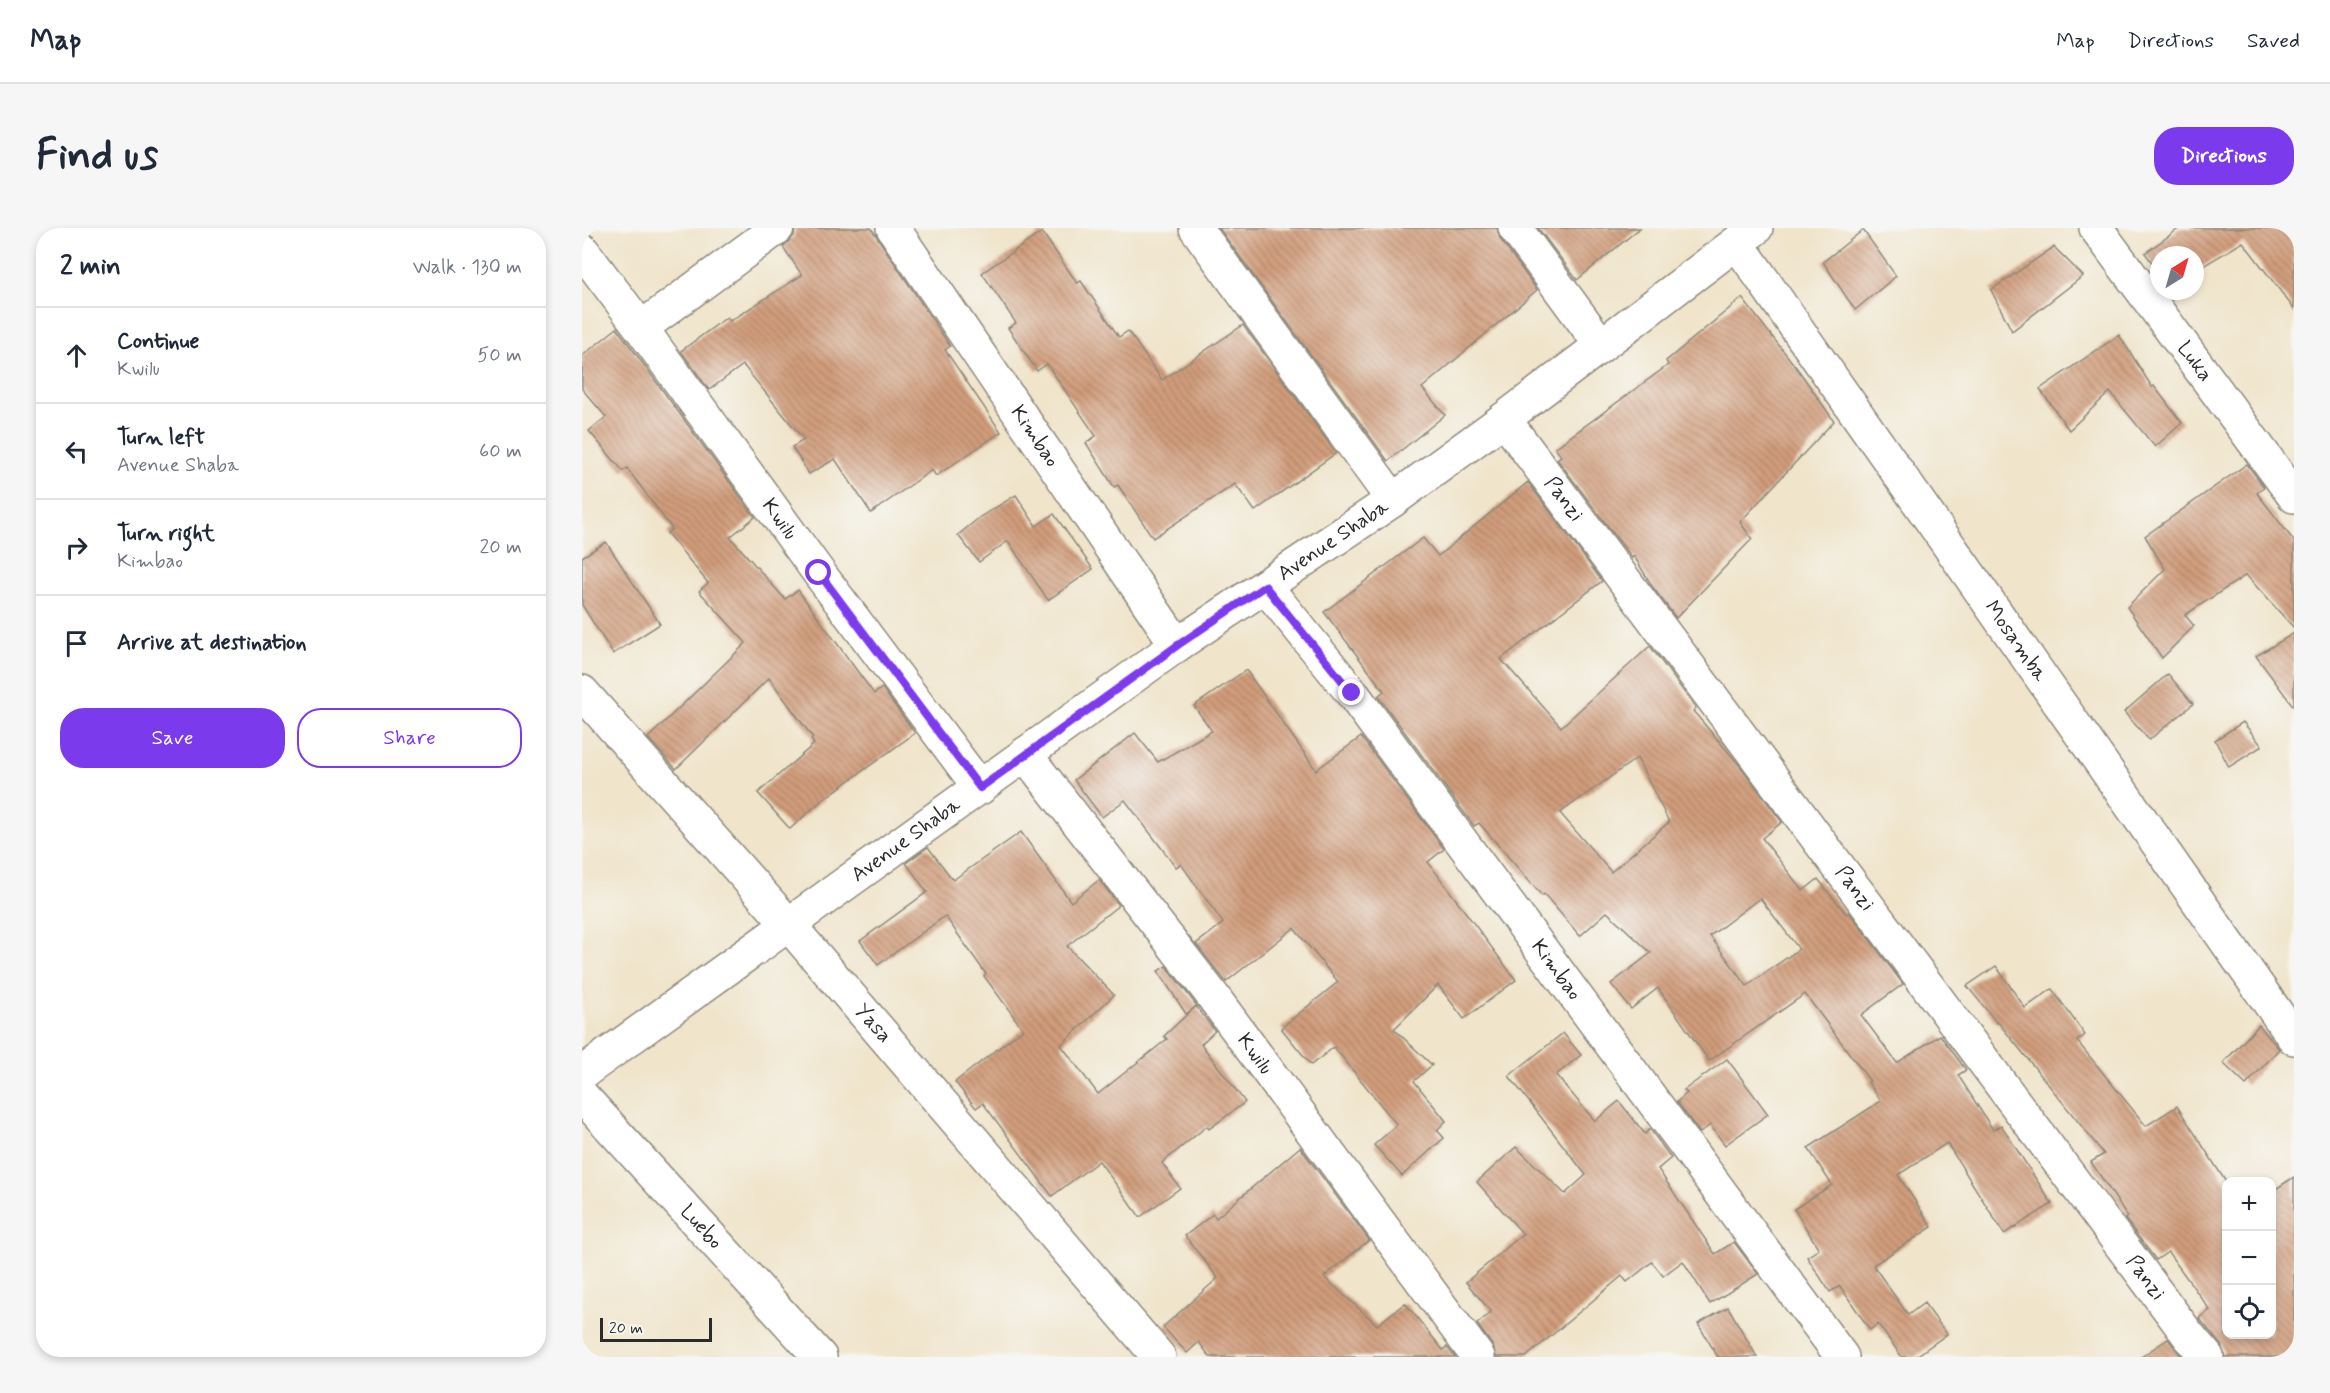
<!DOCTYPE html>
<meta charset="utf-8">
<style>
:root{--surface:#fff;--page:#f6f6f7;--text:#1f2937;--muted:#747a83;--line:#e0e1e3;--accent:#7c3aed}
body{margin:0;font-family:Mynerve,sans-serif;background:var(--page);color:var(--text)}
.controls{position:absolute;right:18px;bottom:18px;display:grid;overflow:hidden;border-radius:12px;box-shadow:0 3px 9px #0003}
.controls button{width:54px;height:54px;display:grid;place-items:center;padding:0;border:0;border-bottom:2px solid var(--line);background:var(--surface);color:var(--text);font:30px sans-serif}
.compass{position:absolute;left:1568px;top:18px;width:54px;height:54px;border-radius:50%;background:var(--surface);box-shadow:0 3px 9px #0003;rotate:37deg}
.scale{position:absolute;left:18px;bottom:15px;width:112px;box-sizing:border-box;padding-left:6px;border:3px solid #2b2b2b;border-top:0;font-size:16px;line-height:21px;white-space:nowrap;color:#2b2b2b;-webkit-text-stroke:4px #f6f6f2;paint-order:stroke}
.stop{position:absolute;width:18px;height:18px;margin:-14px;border:4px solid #7c3aed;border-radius:50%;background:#fff}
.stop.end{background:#7c3aed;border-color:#fff;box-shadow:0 2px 6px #0008}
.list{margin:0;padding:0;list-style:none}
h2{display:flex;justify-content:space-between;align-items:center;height:78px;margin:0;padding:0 24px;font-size:26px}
h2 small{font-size:20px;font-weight:400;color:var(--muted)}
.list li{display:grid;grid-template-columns:39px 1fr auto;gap:18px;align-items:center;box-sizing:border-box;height:96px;padding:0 24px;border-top:2px solid var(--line)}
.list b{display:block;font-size:22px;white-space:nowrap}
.list p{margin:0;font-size:20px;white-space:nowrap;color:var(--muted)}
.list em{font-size:20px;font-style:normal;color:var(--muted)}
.actions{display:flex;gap:12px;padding:18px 24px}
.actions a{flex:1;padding:14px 0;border:2px solid var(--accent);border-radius:24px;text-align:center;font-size:21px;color:var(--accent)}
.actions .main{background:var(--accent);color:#fff}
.icon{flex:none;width:33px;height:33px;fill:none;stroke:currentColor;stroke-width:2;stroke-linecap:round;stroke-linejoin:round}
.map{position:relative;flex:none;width:1712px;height:1129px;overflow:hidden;border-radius:24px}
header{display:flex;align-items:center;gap:36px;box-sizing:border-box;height:84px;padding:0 30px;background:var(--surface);border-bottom:2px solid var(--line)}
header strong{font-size:28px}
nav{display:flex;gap:33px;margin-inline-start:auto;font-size:21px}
.intro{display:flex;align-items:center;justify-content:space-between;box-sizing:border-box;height:144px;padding:0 36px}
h1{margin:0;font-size:42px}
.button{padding:15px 27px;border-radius:24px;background:var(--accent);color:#fff;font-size:21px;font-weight:700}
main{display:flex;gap:36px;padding:0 36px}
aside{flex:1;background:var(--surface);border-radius:24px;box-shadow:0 3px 9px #0003}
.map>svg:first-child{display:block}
.building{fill:url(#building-back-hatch);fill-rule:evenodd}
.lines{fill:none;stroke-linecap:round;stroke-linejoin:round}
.minor-casing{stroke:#8e887a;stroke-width:36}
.tertiary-casing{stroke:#8e887a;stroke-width:36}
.minor{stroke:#fff;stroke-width:33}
.tertiary{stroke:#fff;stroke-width:33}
.route{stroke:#7c3aed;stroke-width:8}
.labels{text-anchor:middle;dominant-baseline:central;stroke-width:4.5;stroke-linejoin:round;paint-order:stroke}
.street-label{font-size:21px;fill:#2b2b2b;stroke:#f6f6f2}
</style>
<header>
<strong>Map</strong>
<nav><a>Map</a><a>Directions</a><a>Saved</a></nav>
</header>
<div class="intro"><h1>Find us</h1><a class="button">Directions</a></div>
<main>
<aside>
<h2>2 min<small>Walk · 130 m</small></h2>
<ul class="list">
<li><svg class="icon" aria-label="ahead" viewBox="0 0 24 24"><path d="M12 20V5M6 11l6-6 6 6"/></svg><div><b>Continue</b><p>Kwilu</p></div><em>50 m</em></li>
<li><svg class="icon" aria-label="left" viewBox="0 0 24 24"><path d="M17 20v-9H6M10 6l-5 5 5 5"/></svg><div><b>Turn left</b><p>Avenue Shaba</p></div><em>60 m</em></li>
<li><svg class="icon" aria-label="right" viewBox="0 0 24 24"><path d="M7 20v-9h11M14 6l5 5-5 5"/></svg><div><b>Turn right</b><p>Kimbao</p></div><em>20 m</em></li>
<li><svg class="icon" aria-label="arrive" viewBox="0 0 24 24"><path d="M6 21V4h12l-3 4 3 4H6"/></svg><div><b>Arrive at destination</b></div></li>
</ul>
<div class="actions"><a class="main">Save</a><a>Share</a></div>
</aside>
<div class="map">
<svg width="1712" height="1129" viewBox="0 0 1712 1129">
<defs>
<pattern id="building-back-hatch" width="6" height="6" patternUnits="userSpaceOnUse" patternTransform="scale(1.5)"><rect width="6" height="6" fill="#d19d7c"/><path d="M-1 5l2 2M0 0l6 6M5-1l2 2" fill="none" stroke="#aa8066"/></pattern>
</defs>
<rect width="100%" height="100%" fill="#f6f6f2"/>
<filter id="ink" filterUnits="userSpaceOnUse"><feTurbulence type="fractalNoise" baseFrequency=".0167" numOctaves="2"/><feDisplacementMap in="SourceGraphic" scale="12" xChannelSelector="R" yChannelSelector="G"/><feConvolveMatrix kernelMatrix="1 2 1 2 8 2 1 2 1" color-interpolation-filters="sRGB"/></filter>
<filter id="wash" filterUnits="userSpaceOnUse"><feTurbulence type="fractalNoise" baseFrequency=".008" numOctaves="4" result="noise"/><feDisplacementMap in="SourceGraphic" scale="24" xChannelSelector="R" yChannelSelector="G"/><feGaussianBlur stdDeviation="1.35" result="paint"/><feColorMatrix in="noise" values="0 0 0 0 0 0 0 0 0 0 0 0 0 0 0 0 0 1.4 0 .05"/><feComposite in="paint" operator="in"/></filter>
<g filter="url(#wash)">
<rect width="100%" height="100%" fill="#f0e4ca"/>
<g id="blocks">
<g class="building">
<polygon points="213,0 289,0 368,118 363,122 419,204 354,248 350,242 289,285 253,231 227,246 210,219 222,212 161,137 127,162 99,123 145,89 148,93 220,47 201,19 212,8"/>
<polygon points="637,0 915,0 918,11 955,62 840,160 863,187 806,233"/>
<polygon points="956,0 1058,0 995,52"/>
<polygon points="1598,0 1712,0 1712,81 1661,14 1613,43 1613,27 1577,27 1577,44 1563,25"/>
<polygon points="1281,2 1314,48 1273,82 1241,34"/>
<polygon points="460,4 495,55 499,53 537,109 546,103 580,152 661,97 754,225 673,283 653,256 571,310 536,257 532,259 504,215 514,208 465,136 455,143 426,100 434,95 400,45"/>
<polygon points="1472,19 1501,48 1430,103 1409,62"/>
<polygon points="1160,70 1217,143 1252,193 1158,294 1170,311 1094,390 1070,358 1052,328 1050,330 975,231 979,228 973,220 1086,137 1084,133"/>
<polygon points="35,100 173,289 148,309 203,371 216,362 292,466 300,460 333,505 239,573 208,601 176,565 232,516 229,511 231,510 187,450 94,541 66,510 164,415 117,363 126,355 85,305 90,301 45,240 41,243 7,203 24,189 0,161 0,128"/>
<polygon points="1537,107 1570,159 1572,158 1600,195 1573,219 1528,164 1487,202 1458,161"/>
<polygon points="1665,236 1682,259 1675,265 1712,313 1712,400 1664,347 1603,387 1612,398 1580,430 1545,379 1583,341 1563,308"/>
<path d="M946,254L1020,353L919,431L979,499L1068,418L1114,480L1111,483L1159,539L1200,594L1180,610L1221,663L1236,651L1264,686L1267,684L1321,756L1279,787L1315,835L1358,807L1384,842L1376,847L1411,902L1419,897L1470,976L1422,1006L1365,915L1316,947L1350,999L1291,1037L1326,1087L1342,1075L1365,1106L1333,1129H1320L1296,1096L1288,1102L1258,1058L1248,1064L1225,1029L1237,1021L1212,981L1250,957L1226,920L1299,873L1286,854L1288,853L1223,766L1127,833L1076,760L1049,781L1029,756L1069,725L1025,684L998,708L962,666L960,668L897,595L892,598L796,468L802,463L742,384L841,310L856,328ZM1055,530L1087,594L1029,644L978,585ZM1178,670L1217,721L1165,758L1128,708Z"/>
<polygon points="434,267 454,298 472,286 511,341 466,372 426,313 397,334 376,307 398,289"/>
<polygon points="24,314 78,396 31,426 0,377 0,329"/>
<polygon points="1712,405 1712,479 1674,428"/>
<polygon points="664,442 734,542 779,509 862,621 846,634 934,752 882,791 856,757 812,801 850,837 832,853 864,893 855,902 862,910 820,948 792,917 815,897 752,819 729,837 699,800 756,754 712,700 644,754 614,716 641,695 599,636 594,639 543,572 520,589 492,552 553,505 576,534 630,503 612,478"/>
<polygon points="1586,446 1611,476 1567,512 1542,484"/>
<polygon points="1661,494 1680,518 1647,539 1633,512"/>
<polygon points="439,604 489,674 517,652 537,677 485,718 532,767 479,817 516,866 585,811 582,808 614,778 633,803 619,816 663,874 627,901 625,898 580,935 598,960 558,989 517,933 470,968 401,875 394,880 373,854 441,801 402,748 404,746 363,688 296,737 278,713 345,664 324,635 346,619 371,652"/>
<polygon points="584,738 615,778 604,786 576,743"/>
<polygon points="1414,738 1443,780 1470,761 1503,807 1495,813 1564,898 1595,878 1644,954 1644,1107 1689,1107 1689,964 1712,949 1712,1129 1643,1129 1639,1117 1617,1090 1628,1082 1586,1024 1574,1032 1543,991 1546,989 1509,934 1522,926 1416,794 1415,795 1385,758"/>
<polygon points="1677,797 1697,821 1664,857 1641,835"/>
<polygon points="981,805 999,827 974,847 1013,893 1037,873 1063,906 1068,901 1089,930 1076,941 1133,1026 1152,1014 1176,1046 1128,1076 1101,1033 1081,1048 1070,1034 1045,1054 1040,1048 944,1129 914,1129 911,1118 895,1096 909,1084 884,1054 941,1006 895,954 934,919 983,966 1004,947 927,848"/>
<polygon points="1145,831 1186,886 1143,917 1128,897 1118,905 1095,874 1105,865 1102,862"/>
<polygon points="718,919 787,1012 742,1049 795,1097 823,1075 861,1122 865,1119 873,1129 628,1129 617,1114 605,1125 581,1099 636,1050 603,1008 631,986 634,990"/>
<polygon points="1146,1079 1175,1129 1136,1129 1116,1096"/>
<polygon points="1586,1111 1600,1129 1559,1129"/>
</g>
</g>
</g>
<g filter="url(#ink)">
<use href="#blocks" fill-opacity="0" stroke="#8e887a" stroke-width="1.5"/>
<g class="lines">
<defs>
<g id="minor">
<path id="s1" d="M311,0L595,417"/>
<polyline points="614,0 811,272"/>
<polyline points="933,0 1019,117"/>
<path id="s2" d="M1514,0L1712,268"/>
<path id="s3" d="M1155,15L1712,810"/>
<path id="s4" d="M0,22L59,100L237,345L398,560"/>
<polyline points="59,100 195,0"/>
<path id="s5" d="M922,191L1607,1108L1625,1129"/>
<path id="s6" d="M683,358L770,465L1260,1129"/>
<path id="s7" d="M0,464L206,696L577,1129"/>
<path id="s8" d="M443,526L627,763L896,1129"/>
<path id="s9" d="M0,868L238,1129"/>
</g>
<g id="tertiary">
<path id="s10" d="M0,845L595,417L811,272L922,191L1174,0"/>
</g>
</defs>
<use href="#minor" class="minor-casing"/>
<use href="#tertiary" class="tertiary-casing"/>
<use href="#minor" class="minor"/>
<use href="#tertiary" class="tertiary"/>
</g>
</g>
<g class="lines" filter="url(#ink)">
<polyline class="route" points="237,345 398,560 596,417 683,358 770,465"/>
</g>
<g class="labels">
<g class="street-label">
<text stroke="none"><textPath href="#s2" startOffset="166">Luka</textPath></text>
<text stroke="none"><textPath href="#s1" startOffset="252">Kimbao</textPath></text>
<text stroke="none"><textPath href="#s5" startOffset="100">Panzi</textPath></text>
<text stroke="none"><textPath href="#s4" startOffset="334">Kwilu</textPath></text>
<text stroke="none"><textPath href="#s10" startOffset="921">Avenue Shaba</textPath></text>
<text stroke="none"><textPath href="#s3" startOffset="486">Mosamba</textPath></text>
<text stroke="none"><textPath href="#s10" startOffset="399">Avenue Shaba</textPath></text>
<text stroke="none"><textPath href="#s5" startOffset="586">Panzi</textPath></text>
<text stroke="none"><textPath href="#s6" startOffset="482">Kimbao</textPath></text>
<text stroke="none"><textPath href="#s7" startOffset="441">Yasa</textPath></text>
<text stroke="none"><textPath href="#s8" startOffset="378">Kwilu</textPath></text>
<text stroke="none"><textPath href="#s9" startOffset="177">Luebo</textPath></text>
<text stroke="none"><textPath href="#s5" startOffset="1072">Panzi</textPath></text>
</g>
</g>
</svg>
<div class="controls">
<button>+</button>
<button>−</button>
<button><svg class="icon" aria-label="locate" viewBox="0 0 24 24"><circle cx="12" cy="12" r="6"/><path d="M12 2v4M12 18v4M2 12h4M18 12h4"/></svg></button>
</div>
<svg class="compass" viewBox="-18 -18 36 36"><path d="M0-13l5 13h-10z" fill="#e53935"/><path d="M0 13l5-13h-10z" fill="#747a83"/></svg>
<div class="scale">20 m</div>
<div class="stop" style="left:237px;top:345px"></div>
<div class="stop end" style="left:770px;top:465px"></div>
</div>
</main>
